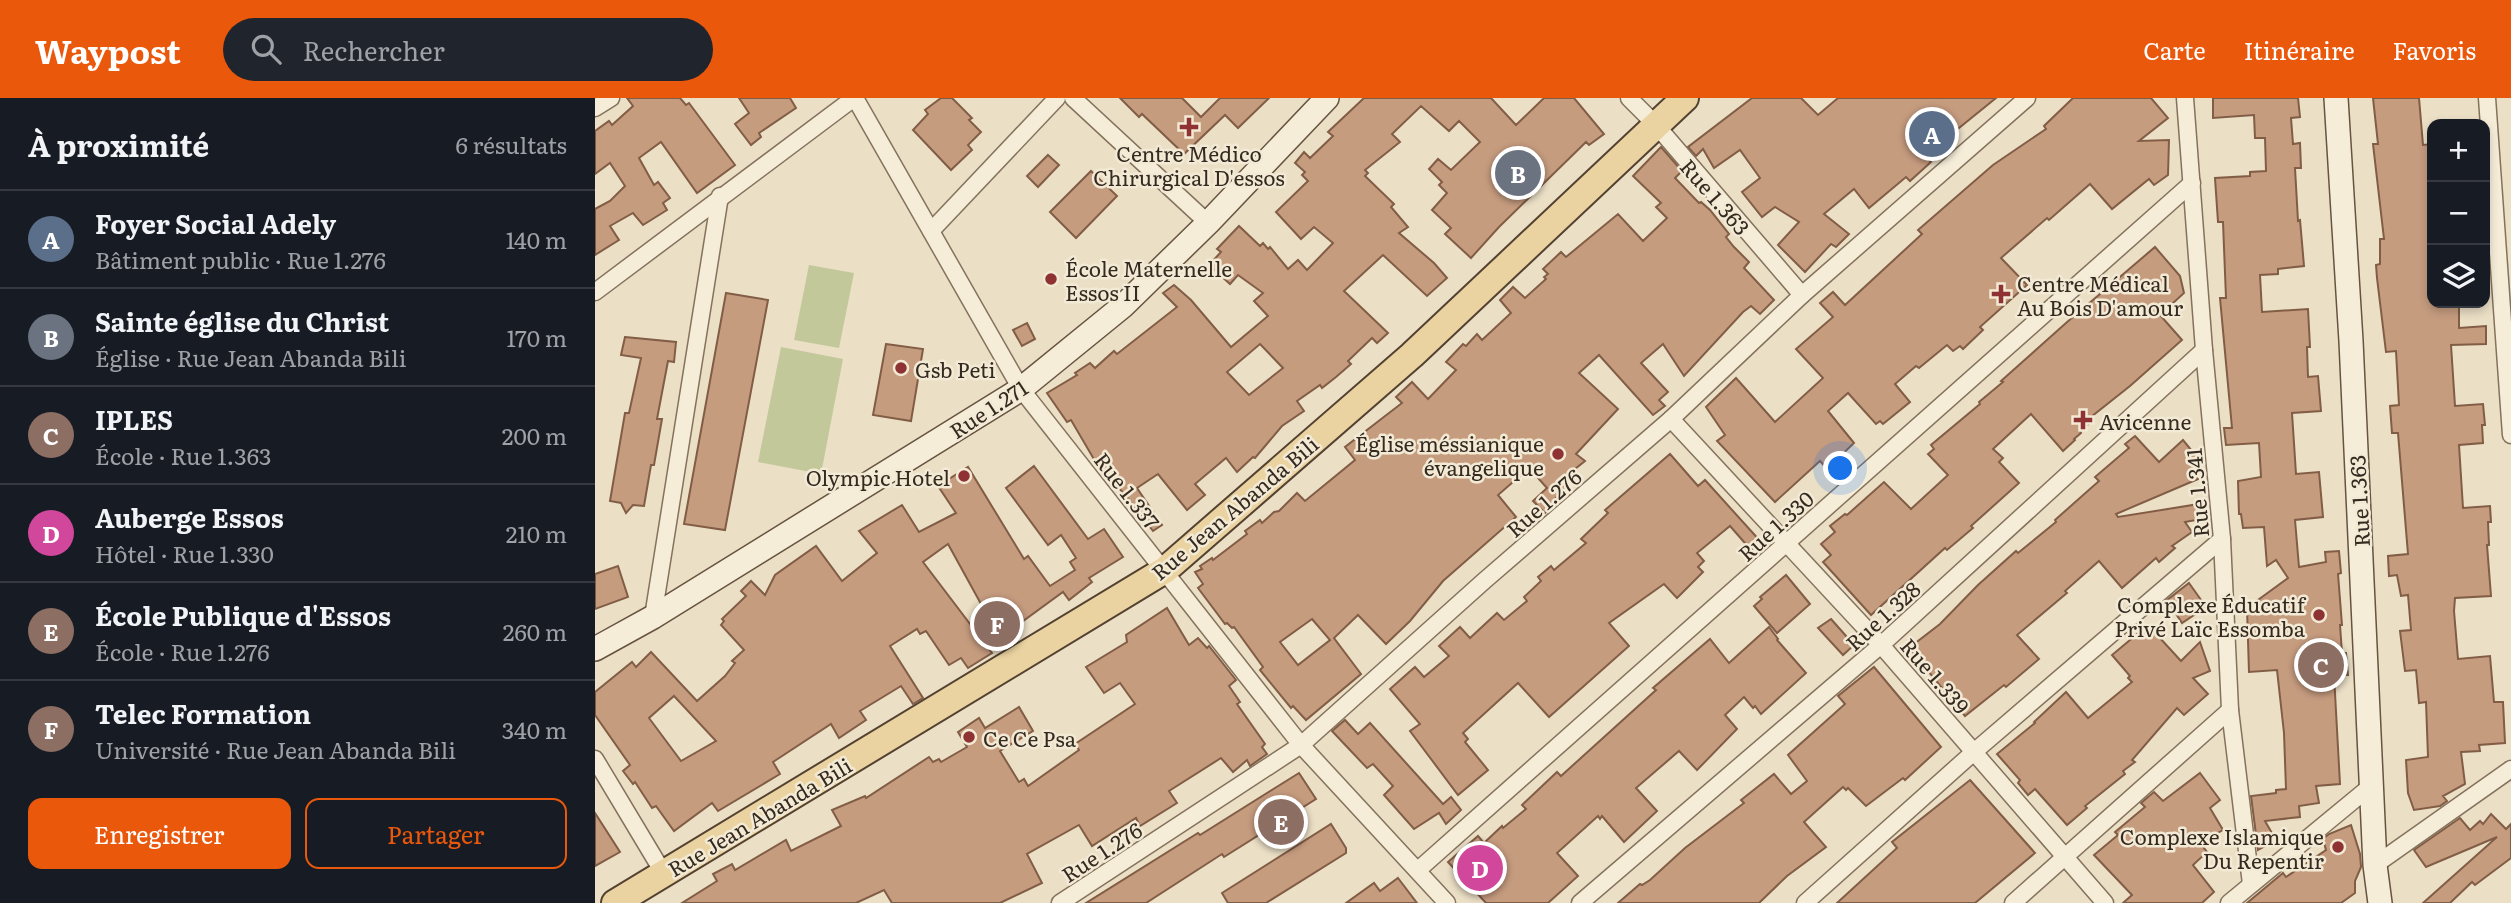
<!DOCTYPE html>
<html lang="fr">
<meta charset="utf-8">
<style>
:root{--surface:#171b24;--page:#20242c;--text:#f1f3f6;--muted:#9ea1a6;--line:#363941;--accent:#ea580c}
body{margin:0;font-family:Literata,serif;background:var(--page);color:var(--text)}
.controls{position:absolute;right:21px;top:21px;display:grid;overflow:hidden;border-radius:14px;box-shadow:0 4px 10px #0003}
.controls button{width:63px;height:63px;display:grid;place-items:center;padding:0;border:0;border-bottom:2px solid var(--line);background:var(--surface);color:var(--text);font:35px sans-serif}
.you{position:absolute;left:1246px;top:371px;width:24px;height:24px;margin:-18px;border:5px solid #fff;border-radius:50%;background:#1a73e8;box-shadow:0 0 0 10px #1a73e833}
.badge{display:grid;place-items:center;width:46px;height:46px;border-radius:50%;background:var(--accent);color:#fff;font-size:23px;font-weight:700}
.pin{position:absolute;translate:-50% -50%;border:4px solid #fff;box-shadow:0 2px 7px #0006}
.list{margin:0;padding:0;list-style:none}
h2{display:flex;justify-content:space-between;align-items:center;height:91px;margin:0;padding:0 28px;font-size:30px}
h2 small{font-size:23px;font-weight:400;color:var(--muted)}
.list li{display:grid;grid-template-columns:46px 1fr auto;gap:21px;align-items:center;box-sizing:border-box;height:98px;padding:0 28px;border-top:2px solid var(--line)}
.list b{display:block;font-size:26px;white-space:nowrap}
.list p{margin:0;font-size:23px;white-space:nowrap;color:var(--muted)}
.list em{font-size:23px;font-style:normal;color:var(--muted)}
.actions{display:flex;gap:14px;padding:21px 28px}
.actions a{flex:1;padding:16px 0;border:2px solid var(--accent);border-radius:14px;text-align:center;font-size:24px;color:var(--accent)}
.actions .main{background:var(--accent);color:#fff}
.icon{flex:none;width:38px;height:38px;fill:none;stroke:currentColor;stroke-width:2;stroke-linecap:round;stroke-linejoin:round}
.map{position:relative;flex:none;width:1916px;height:805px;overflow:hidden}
header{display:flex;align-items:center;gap:42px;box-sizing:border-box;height:98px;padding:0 35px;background:var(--accent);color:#fff}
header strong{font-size:33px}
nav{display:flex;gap:38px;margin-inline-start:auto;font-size:24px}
.search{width:490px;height:63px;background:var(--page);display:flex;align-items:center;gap:18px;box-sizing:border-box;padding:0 24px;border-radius:38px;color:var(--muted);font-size:26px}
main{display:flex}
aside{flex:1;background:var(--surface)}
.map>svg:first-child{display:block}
.pitch{fill:#c3c89b}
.building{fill:#c69c7f;stroke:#825d45;stroke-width:2;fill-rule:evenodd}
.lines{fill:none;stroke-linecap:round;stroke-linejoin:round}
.street-casing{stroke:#84725d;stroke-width:19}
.secondary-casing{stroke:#665340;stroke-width:26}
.primary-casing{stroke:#534131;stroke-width:30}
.street{stroke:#f6edd9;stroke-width:16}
.secondary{stroke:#f6edd9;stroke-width:23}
.primary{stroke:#ead3a1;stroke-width:26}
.poi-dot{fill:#8e3234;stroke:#f3ead5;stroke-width:2.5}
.labels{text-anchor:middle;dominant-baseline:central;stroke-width:5;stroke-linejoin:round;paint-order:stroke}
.poi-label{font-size:21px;fill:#362a20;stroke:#f3ead5;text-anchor:start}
.street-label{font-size:21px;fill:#362a20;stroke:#f3ead5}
</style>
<header>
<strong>Waypost</strong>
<div class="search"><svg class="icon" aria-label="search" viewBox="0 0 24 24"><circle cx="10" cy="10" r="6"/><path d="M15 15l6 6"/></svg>Rechercher</div>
<nav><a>Carte</a><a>Itinéraire</a><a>Favoris</a></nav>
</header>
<main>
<aside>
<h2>À proximité<small>6 résultats</small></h2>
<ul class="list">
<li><span class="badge" style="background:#5c6f8a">A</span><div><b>Foyer Social Adely</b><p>Bâtiment public · Rue 1.276</p></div><em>140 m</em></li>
<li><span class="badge" style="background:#6b7280">B</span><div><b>Sainte église du Christ</b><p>Église · Rue Jean Abanda Bili</p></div><em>170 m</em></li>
<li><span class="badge" style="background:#8d6e63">C</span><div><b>IPLES</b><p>École · Rue 1.363</p></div><em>200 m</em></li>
<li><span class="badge" style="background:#d1479c">D</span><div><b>Auberge Essos</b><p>Hôtel · Rue 1.330</p></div><em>210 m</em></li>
<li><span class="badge" style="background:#8d6e63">E</span><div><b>École Publique d'Essos</b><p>École · Rue 1.276</p></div><em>260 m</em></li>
<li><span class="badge" style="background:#8d6e63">F</span><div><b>Telec Formation</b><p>Université · Rue Jean Abanda Bili</p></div><em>340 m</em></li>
</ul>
<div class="actions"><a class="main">Enregistrer</a><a>Partager</a></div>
</aside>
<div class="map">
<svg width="1916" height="805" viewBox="0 0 1916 805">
<rect width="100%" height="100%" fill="#ebdfc6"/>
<g class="pitch">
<polygon points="214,167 259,175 244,250 199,242"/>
<polygon points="186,249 248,261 226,376 163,364"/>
</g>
<g class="building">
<polygon points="32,0 85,0 91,7 94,5 140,67 102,95 66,44 44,60 59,87 63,84 75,100 68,105 72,112 48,127 38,115 15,128 24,142 0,157 0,111 15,103 30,88 15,65 0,76 0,33 14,23 17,27 38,8"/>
<polygon points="144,0 195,0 201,10 164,35 166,39 156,47 140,26 154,15"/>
<polygon points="346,0 357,0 377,20 374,22 386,34 373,47 377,52 356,72 318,32 333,16 330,12"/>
<polygon points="525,0 587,0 606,19 625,0 674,0 643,30 630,17 589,56 547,16 544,19"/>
<path d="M769,0H896L921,27L949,0H979L1009,36L994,47L991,44L904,129L876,160L850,136L856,130L837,112L852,95L844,87L847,84L834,71L843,61L856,72L885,44L864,23L854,33L826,8L797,36L805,44L770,72L773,75L770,78L799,106L796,109L813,129L804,135L839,165L852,180L832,198L788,157L749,193L793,235L782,245L777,240L753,263L756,266L741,279L727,290L725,287L702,303L709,313L687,328L660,360L658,359L642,374L631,360L600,386L610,397L592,412L563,376L542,390L567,427L558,433L531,398L509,374L507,375L476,322L472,324L452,295L482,277L480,275L495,265L500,270L519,253L522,256L582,209L568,195L579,187L596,202L636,249L673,218L659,203L668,195L643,177L635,186L614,167L626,154L622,151L644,128L665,148L668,145L673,151L675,149L693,171L703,162L712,172L738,145L719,129L706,141L681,114L713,83L707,77L710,74L700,65L709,54L715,60L738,38L733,34ZM665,246L688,270L654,297L632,274Z"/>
<polygon points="1157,0 1206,0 1223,17 1243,0 1401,0 1359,34 1356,30 1345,43 1313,39 1336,64 1315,83 1311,79 1274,110 1259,91 1229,116 1254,136 1241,149 1236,146 1210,174 1183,147 1204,124 1180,109 1167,119 1147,94 1165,80 1145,52 1119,70 1108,51 1101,58 1093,49"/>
<polygon points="1478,0 1556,0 1573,20 1544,43 1574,42 1573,77 1559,87 1554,81 1517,111 1495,86 1454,122 1452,120 1406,160 1432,187 1385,229 1388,232 1368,251 1365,248 1358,253 1352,247 1324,270 1321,268 1300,286 1315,304 1288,326 1285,323 1281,326 1253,295 1233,313 1259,345 1232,371 1225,363 1180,404 1122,343 1130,337 1111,309 1141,280 1180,324 1228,280 1201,251 1238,219 1225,205 1238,194 1250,207 1327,136 1323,132 1398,67 1451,31 1449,28"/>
<polygon points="1618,0 1703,0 1705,19 1696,20 1698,46 1705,45 1706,70 1700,70 1703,123 1705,122 1709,168 1683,171 1683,176 1665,177 1667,214 1713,211 1715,249 1712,249 1713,279 1723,278 1726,313 1697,315 1701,376 1724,374 1728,419 1700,422 1704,469 1731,464 1730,454 1744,453 1746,475 1743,476 1747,527 1745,527 1747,555 1751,555 1753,577 1739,577 1745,686 1721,688 1724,705 1704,708 1705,719 1670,723 1681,742 1663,752 1656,698 1681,695 1681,692 1691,691 1689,635 1682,572 1654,574 1652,510 1693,480 1681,462 1672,468 1669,429 1648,430 1646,416 1644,416 1643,383 1666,379 1664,345 1631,347 1629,330 1637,330 1625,200 1631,200 1628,124 1623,124 1620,80 1655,78 1655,74 1671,73 1670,40 1660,40 1659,17 1618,20"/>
<polygon points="1778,0 1824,0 1828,47 1837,46 1837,205 1864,205 1864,230 1891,228 1891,246 1856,247 1860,308 1888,306 1890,327 1887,327 1888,345 1864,347 1868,410 1895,408 1896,424 1893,424 1894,447 1892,447 1896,498 1860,500 1859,513 1863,561 1895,558 1899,604 1908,604 1910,645 1884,647 1885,653 1866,654 1870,686 1848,698 1852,703 1845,708 1819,712 1813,695 1811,662 1833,659 1831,604 1824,605 1821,572 1810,573 1805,533 1816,532 1813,497 1806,498 1802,477 1794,478 1793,458 1813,456 1803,335 1797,335 1795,308 1804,307 1801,253 1791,254 1782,180 1781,167 1785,166 1785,141 1789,141 1778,46 1783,46"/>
<path d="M1066,49L1087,73L1080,80L1104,105L1106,104L1115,112L1134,136L1131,139L1139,149L1154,164L1149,170L1179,202L1165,216L1156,208L1148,214L1089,278L1068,246L1046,265L1073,294L1064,302L1070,308L1058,317L1004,257L984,275L1023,311L981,356L990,363L965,383L971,390L959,402L962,405L950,415L938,403L952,390L934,370L903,397L921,419L848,483L815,523L791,546L763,517L739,540L766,576L711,622L698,608L696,610L665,572L668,569L639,529L637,530L632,525L630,526L603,490L608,486L600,474L607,471L605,468L617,460L618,462L652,436L650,433L665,422L667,425L679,414L684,413L702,395L710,403L760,362L750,349L807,305L801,299L817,284L833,301L861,272L851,264L868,246L871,248L882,236L887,242L916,215L905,202L918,189L930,200L951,181L949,179L953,176L948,171L966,154L971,159L1023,116L1048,143L1072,120L1061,109L1066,105L1038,78ZM717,521L735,542L703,567L685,544Z"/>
<polygon points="453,57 464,67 443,89 432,78"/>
<polygon points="496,73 522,98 481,140 455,114"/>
<polygon points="1560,149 1585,178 1589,195 1565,217 1587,242 1535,288 1496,319 1498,322 1485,333 1486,335 1479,341 1480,342 1468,353 1436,316 1398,351 1408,360 1404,364 1424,385 1376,428 1378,430 1352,452 1350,450 1276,517 1228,464 1236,457 1226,446 1240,434 1235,428 1250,416 1252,417 1289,384 1316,411 1353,377 1333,356 1339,351 1336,347 1385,306 1384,304 1408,284 1406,283 1471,225"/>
<polygon points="131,195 173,202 130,432 89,426"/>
<polygon points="432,225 440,241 427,248 418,232"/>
<polygon points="30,239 81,244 79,264 73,263 62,321 67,321 59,367 56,367 49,408 38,407 31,415 26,405 15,403 30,315 34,315 46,260 26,257"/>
<polygon points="291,246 328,251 316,323 278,317"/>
<polygon points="1540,338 1564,364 1588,342 1601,358 1603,381 1521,416 1523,419 1604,406 1607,421 1590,424 1597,434 1577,448 1580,450 1564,464 1561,460 1527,490 1504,463 1470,493 1472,495 1422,537 1444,561 1411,589 1409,587 1370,618 1314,550 1345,526 1383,487 1421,453 1423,455 1461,424 1460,422 1504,383 1500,379 1534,350 1530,346"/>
<polygon points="1075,356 1103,388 1110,382 1166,444 1156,452 1135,428 1102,455 1109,463 1103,469 1108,474 1082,500 1069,486 1014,525 1034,548 954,619 923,585 868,635 873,641 870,644 893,672 863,697 815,633 825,626 795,591 820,569 829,579 854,558 844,548 865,529 875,540 902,515 909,522 932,503 929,499 946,483 943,479 956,468 959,472 991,445 986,441 1013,415 1010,412"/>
<path d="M439,368L493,441L509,431L528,459L494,480L497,484L474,502L468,494L424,526L421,521L402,535L353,446L328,464L397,555L373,570L366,560L354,567L331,533L325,536L322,531L295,548L328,600L318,606L306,588L265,613L271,622L244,640L236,626L178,664L185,676L123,713L117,705L79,733L61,708L57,710L40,684L38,686L28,673L35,667L0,617V594L37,564L41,569L56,554L102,603L130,578L140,565L137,563L149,552L126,527L129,523L127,521L151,498L146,493L156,483L170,497L180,477L221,448L247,483L282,455L264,433L307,407L324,434L361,415L343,388L373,369L429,461L433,458L455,488L480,472L475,464L481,460L466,437L453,447L411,390ZM79,598L121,643L86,663L54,620Z"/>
<polygon points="23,468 33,499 0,511 0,476"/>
<polygon points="1191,477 1215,506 1182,535 1159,508 1167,501 1165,499"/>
<polygon points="1594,485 1611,509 1587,525 1572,502"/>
<polygon points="572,510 594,547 603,540 612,550 614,548 641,582 634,588 645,604 642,606 670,646 667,649 672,656 655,668 652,662 638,674 626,660 574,693 582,705 545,728 541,720 497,748 484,727 432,756 447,785 405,805 297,805 289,792 261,805 87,805 122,783 118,776 137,766 140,772 191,742 196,753 246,728 237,712 270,698 271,700 334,659 338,664 344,661 346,664 372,649 363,634 384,620 390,630 424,609 438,633 405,653 424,684 429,681 433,688 484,652 480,646 540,606 525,585 509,595 491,569 532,544 531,537"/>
<polygon points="1236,521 1259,547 1248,557 1223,530"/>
<polygon points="1553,527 1586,563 1605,544 1615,573 1598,580 1613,596 1589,617 1582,610 1537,662 1540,664 1528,673 1530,676 1490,708 1492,710 1472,727 1440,691 1433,697 1423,685 1425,682 1402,656 1440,625 1439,624 1471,594 1493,620 1537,584 1533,580 1535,578 1517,557"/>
<polygon points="1174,529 1183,541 1182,542 1211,575 1166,616 1160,608 1158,610 1149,599 1130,617 1142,631 1102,672 1084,653 1041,690 1062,713 1029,744 1007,718 1005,721 1003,718 962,755 983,778 953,805 891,805 853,764 883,738 889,745 907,728 908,730 931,711 927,707 962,674 966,678 1061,592 1058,590 1115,541 1134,565"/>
<polygon points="1279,569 1346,649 1310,682 1308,680 1271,708 1253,690 1251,692 1248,689 1209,724 1231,749 1192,778 1164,805 1023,805 1045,786 1047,787 1055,782 1090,750 1149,705 1146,702 1179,676 1196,696 1212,683 1193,657 1250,606 1243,598"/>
<polygon points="750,622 763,636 775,625 848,706 856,699 866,712 851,726 844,715 819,731 789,697 798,688 778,666 772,670 737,633"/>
<polygon points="704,675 721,701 629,759 627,756 551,805 491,805 603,735 605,737"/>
<polygon points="1605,675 1625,702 1615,710 1628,732 1605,745 1612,754 1598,767 1619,794 1607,805 1528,805 1537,797 1499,757 1523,737 1520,734 1550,709 1546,705 1559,694 1568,703"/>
<polygon points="1375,682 1440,755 1380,805 1242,805 1302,750 1297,744"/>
<polygon points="0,715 25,754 0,768"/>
<polygon points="1896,716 1911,731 1916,726 1916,760 1880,787 1877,784 1855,805 1828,805 1902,739 1831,769 1819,752 1865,720 1875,732 1885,723 1888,726"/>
<polygon points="736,726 751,750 751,755 671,805 633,805 627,795"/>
<polygon points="1756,727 1765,756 1766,769 1760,783 1760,795 1746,805 1652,805 1688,775 1691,779 1731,752 1728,741 1734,736"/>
<polygon points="803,780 822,805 751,805 779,785 785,793"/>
</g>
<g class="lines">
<defs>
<g id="street">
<polyline points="260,0 426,291 706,647 852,805"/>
<polyline points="478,0 613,125"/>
<polyline points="1034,0 1061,27 1207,197"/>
<polyline points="1590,0 1609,252 1627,441 1635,612 1656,786"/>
<polyline points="1892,0 1916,337"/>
<polyline points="0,10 16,0"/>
<polyline points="336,133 462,0"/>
<polyline points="0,194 259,0"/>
<polyline points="1076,321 1286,547 1510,805"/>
<polyline points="58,519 125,98"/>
<polyline points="0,661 69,776"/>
<polyline points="1780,767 1916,671"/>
<polyline points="823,772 1597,85"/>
<polyline points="465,805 706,647 889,483 1076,321 1207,197 1432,0"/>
<polyline points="985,805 1286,547 1609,252"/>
<polyline points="1210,805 1380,653 1627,441"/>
<polyline points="1418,805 1635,612"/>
<polyline points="1634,805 1776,688"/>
</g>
<g id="secondary">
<polyline points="1741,0 1756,243 1780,767 1785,805"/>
<polyline points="0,551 58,519 426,291 528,208 613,125 732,0"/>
</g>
<polyline id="primary" points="20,805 570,472 817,257 1090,0"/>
</defs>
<use href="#street" class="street-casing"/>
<use href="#secondary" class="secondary-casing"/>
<use href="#primary" class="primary-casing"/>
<use href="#street" class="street"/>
<use href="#secondary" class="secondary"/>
<use href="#primary" class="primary"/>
</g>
<g class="poi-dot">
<path d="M590.5 18.5h7v7h7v7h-7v7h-7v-7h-7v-7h7z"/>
<circle cx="456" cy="181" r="7"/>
<path d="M1402.5 185.5h7v7h7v7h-7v7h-7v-7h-7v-7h7z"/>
<circle cx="306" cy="270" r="7"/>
<path d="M1484.5 311.5h7v7h7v7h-7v7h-7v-7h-7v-7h7z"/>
<circle cx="963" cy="356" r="7"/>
<circle cx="369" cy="378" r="7"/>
<circle cx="1724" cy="517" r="7"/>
<circle cx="374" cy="639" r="7"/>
<circle cx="1743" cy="749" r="7"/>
</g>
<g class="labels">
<g class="poi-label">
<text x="594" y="54" text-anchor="middle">Centre Médico<tspan x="594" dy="24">Chirurgical D'essos</tspan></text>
<text x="470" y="169">École Maternelle<tspan x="470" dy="24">Essos II</tspan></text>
<text x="1422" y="184">Centre Médical<tspan x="1422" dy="24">Au Bois D'amour</tspan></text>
<text x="320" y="270">Gsb Peti</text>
<text x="1504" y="322">Avicenne</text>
<text x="949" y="344" text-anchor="end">Église méssianique<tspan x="949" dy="24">évangelique</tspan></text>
<text x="355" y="378" text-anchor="end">Olympic Hotel</text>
<text x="1710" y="505" text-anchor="end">Complexe Éducatif<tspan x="1710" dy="24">Privé Laïc Essomba</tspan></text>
<text x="388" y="639">Ce Ce Psa</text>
<text x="1729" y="737" text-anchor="end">Complexe Islamique<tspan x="1729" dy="24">Du Repentir</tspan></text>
</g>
<g class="street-label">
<text transform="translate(1121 98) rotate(49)">Rue 1.363</text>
<text transform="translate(393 310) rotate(-33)">Rue 1.271</text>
<text transform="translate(533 392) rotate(52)">Rue 1.337</text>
<text transform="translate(1601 395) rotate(-95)">Rue 1.341</text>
<text transform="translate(1763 403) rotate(-93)">Rue 1.363</text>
<text transform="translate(948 404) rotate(-41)">Rue 1.276</text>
<text transform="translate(639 409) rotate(-40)">Rue Jean Abanda Bili</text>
<text transform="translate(1180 427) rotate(-42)">Rue 1.330</text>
<text transform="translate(1287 517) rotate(-42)">Rue 1.328</text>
<text transform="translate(1341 577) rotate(49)">Rue 1.339</text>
<text transform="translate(164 718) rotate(-31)">Rue Jean Abanda Bili</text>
<text transform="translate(506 753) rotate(-33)">Rue 1.276</text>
</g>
</g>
</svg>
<div class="controls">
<button>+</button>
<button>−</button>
<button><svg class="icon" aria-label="layers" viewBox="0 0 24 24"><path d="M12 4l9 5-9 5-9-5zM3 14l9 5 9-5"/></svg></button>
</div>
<div class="you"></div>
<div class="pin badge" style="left:1337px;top:36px;background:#5c6f8a">A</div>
<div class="pin badge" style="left:923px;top:75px;background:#6b7280">B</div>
<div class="pin badge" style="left:1726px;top:567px;background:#8d6e63">C</div>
<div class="pin badge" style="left:885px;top:770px;background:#d1479c">D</div>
<div class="pin badge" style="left:686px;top:724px;background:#8d6e63">E</div>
<div class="pin badge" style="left:402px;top:526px;background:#8d6e63">F</div>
</div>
</main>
